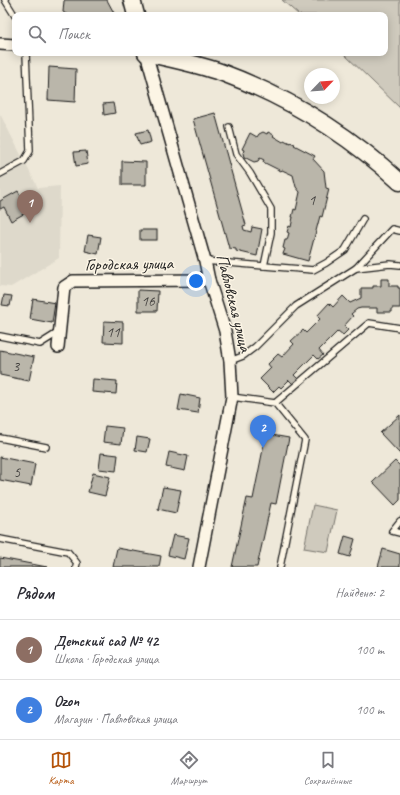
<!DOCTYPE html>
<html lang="ru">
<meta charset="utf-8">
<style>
:root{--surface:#fff;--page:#f2f2f3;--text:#2b2b33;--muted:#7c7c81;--line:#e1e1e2;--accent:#b45309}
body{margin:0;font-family:Caveat,sans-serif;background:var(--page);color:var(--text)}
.compass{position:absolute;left:304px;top:68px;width:36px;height:36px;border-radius:50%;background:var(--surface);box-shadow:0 2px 10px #0003;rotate:65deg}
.you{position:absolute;left:196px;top:281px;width:14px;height:14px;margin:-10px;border:3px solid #fff;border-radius:50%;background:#1a73e8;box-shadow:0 0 0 6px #1a73e833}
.badge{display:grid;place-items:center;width:26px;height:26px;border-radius:50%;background:var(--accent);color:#fff;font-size:13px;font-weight:700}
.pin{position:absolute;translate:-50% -33px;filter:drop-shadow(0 1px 2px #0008)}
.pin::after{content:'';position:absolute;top:21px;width:14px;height:12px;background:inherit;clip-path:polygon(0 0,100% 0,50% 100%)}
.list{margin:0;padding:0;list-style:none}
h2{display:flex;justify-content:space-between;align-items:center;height:52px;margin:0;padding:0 16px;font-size:17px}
h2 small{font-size:13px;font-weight:400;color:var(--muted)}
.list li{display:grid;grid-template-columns:26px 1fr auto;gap:12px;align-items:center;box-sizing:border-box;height:60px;padding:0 16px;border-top:1px solid var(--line)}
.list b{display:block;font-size:15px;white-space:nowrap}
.list p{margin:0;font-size:13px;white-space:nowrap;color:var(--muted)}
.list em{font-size:13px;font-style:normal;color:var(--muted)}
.icon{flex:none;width:22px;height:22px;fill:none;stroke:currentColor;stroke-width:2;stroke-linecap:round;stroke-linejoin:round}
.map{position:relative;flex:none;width:400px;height:567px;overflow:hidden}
.search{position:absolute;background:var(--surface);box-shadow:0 2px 10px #0003;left:12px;right:12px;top:12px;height:44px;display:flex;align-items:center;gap:10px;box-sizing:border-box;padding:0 14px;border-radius:8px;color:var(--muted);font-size:15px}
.sheet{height:172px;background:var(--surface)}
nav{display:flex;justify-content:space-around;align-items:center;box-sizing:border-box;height:56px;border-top:1px solid var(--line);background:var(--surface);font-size:11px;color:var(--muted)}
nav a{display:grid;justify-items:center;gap:2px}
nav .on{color:var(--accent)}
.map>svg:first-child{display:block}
.built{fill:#ded9cb}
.green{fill:#cfcabd;stroke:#76736c}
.building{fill:#bab6aa;stroke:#1c1c1c}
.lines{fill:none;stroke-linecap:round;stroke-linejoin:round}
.lane-casing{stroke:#1c1c1c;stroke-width:8}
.street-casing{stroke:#1c1c1c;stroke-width:14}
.secondary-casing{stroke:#1c1c1c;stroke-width:19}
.lane{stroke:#fcf5e5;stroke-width:5.5}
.street{stroke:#fcf5e5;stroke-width:11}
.secondary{stroke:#fcf5e5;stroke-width:16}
.labels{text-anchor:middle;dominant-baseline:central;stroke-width:3;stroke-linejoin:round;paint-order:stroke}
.number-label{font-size:15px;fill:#444240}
.street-label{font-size:17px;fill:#1c1c1c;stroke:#fcf5e5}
</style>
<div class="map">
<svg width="400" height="567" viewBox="0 0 400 567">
<rect width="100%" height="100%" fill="#eee8d9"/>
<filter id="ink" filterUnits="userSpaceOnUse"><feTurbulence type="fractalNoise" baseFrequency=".025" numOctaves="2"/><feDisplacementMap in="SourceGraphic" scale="8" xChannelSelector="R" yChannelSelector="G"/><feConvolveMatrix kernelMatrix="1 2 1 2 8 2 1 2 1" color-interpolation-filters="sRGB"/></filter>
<g filter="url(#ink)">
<polygon class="built" points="0,114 38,188 60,186 59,258 11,287 0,286"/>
<g class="green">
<polygon points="282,0 400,0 400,108 343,53 385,53 385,15 299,15"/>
<polygon points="313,505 337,510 328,552 304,548"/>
</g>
<g class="building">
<polygon points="65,0 107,0 114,13 112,15 68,15 63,12 64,1"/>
<polygon points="49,67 76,69 75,102 48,100"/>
<polygon points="113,103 115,113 104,115 103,104"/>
<polygon points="215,113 246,225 243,226 244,230 251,232 252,227 262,229 257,256 236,251 236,249 229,248 193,119"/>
<polygon points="148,130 151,142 140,145 136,133"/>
<polygon points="263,132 267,134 268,132 274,135 273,136 283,142 284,140 290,143 290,142 295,144 294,145 315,156 313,159 324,171 326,188 329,189 322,217 320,216 308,261 283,254 285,249 283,248 285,240 287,240 289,233 287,232 289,226 291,227 293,217 292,217 294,209 296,210 300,192 296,187 293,175 282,170 281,171 263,162 264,160 260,158 258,161 254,162 244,157 243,153 244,150 242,149 250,133 257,137 259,134"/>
<polygon points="86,151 88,164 76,166 74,152"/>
<polygon points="122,161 146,162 146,185 122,185"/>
<polygon points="18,191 29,211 11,221 4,207 0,209 0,201"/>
<rect x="140" y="230" width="17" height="10"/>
<polygon points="88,235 101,237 98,254 85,251"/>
<polygon points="381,279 389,279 389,286 398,286 398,288 400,288 400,308 392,308 392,312 377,312 377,308 361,308 357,309 351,314 353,316 344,326 348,330 343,335 338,331 319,350 323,355 318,359 314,355 294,375 298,379 293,384 289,380 281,388 279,386 273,392 260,379 271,368 268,364 278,354 282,357 294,344 291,341 303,330 306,333 320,319 317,316 329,303 333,307 343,296 350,303 361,298 361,288 373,288 373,286 381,286"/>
<polygon points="138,290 158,291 157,311 138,311"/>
<polygon points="4,295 12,296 10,306 2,305"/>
<polygon points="33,299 55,303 52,323 30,319"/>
<polygon points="104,321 123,322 123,343 103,342"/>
<polygon points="0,350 34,357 29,381 0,375"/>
<polygon points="93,379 117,381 116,394 92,392"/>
<polygon points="181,394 200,398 198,413 178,410"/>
<polygon points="400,415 400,454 380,433"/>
<polygon points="105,426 123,428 121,444 103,442"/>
<polygon points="266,434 289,438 276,504 271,503 257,567 232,567 247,498 253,499"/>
<polygon points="137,437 150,439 147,452 135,450"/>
<polygon points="169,452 188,456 185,471 166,467"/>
<polygon points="101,453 118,455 116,471 99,469"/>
<polygon points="0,457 35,464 31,486 0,480"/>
<polygon points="395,461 400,466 400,500 395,505 373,482"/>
<polygon points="93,473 110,477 105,496 88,492"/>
<polygon points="163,487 181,490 176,513 158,509"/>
<polygon points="173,535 189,538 184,559 168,555"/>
<polygon points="345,536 355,539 350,557 340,554"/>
<polygon points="117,548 161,556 159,567 113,567"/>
<polygon points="383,549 400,554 400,567 378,567"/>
<polygon points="0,558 47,567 0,567"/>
</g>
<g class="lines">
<defs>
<g id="lane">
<polyline points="5,0 15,16"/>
<polyline points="229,127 236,154 250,173 271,209 271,233 264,266"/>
<polyline points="0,174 24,161 30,151 26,53"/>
<polyline points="205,261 313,270 326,263 345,250 363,219"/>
<polyline points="356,268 392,229 400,231"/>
<polyline points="0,336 40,344 59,332"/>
<polyline points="230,361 243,356 255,347 296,306 356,268 390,264 400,265"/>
<polyline points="232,397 275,403 305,440 280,567"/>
<polyline points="275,403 369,323 400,328"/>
<polyline points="0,438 46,447"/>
<polyline points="400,521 392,531 400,533"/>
<polyline points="0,539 68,552 77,563 76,567"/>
</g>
<g id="street">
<polyline points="0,44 15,45"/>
<polyline points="146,53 205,261 209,280 225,331 230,361 232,397 199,567"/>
<polyline points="58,347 64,287 73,281 209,280"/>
</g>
<g id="secondary">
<polyline points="132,0 136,15"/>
<path d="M146,53C172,59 198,64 223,73C290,98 348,134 400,182"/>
</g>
</defs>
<use href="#lane" class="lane-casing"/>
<use href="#street" class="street-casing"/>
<use href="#secondary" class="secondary-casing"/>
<use href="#lane" class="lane"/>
<use href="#street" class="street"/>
<use href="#secondary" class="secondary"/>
</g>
</g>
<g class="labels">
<g class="number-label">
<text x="312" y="200">1</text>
<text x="148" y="301">16</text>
<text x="113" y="332">11</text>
<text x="16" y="366">3</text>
<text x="17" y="472">5</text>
</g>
<g class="street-label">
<text transform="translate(129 264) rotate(-1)">Городская улица</text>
<text transform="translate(234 303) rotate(76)">Павловская улица</text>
</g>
</g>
</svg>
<svg class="compass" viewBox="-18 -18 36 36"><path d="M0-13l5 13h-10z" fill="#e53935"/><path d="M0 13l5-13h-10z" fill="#7c7c81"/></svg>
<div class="you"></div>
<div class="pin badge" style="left:30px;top:223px;background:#8d6e63">1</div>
<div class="pin badge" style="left:263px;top:448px;background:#3f7fe0">2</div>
<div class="search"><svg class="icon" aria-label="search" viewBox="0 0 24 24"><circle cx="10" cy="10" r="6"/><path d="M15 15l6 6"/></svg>Поиск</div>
</div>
<section class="sheet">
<h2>Рядом<small>Найдено: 2</small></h2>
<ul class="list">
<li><span class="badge" style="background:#8d6e63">1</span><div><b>Детский сад № 42</b><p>Школа · Городская улица</p></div><em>100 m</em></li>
<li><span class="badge" style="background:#3f7fe0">2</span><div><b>Ozon</b><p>Магазин · Павловская улица</p></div><em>100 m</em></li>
</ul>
</section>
<nav>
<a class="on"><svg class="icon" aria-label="map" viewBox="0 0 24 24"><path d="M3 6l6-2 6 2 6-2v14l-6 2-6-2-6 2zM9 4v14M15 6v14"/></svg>Карта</a>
<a><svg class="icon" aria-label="directions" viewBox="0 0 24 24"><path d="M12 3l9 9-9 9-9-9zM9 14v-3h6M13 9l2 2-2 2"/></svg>Маршрут</a>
<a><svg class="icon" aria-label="saved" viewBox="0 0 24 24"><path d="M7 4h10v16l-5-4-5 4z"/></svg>Сохранённые</a>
</nav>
